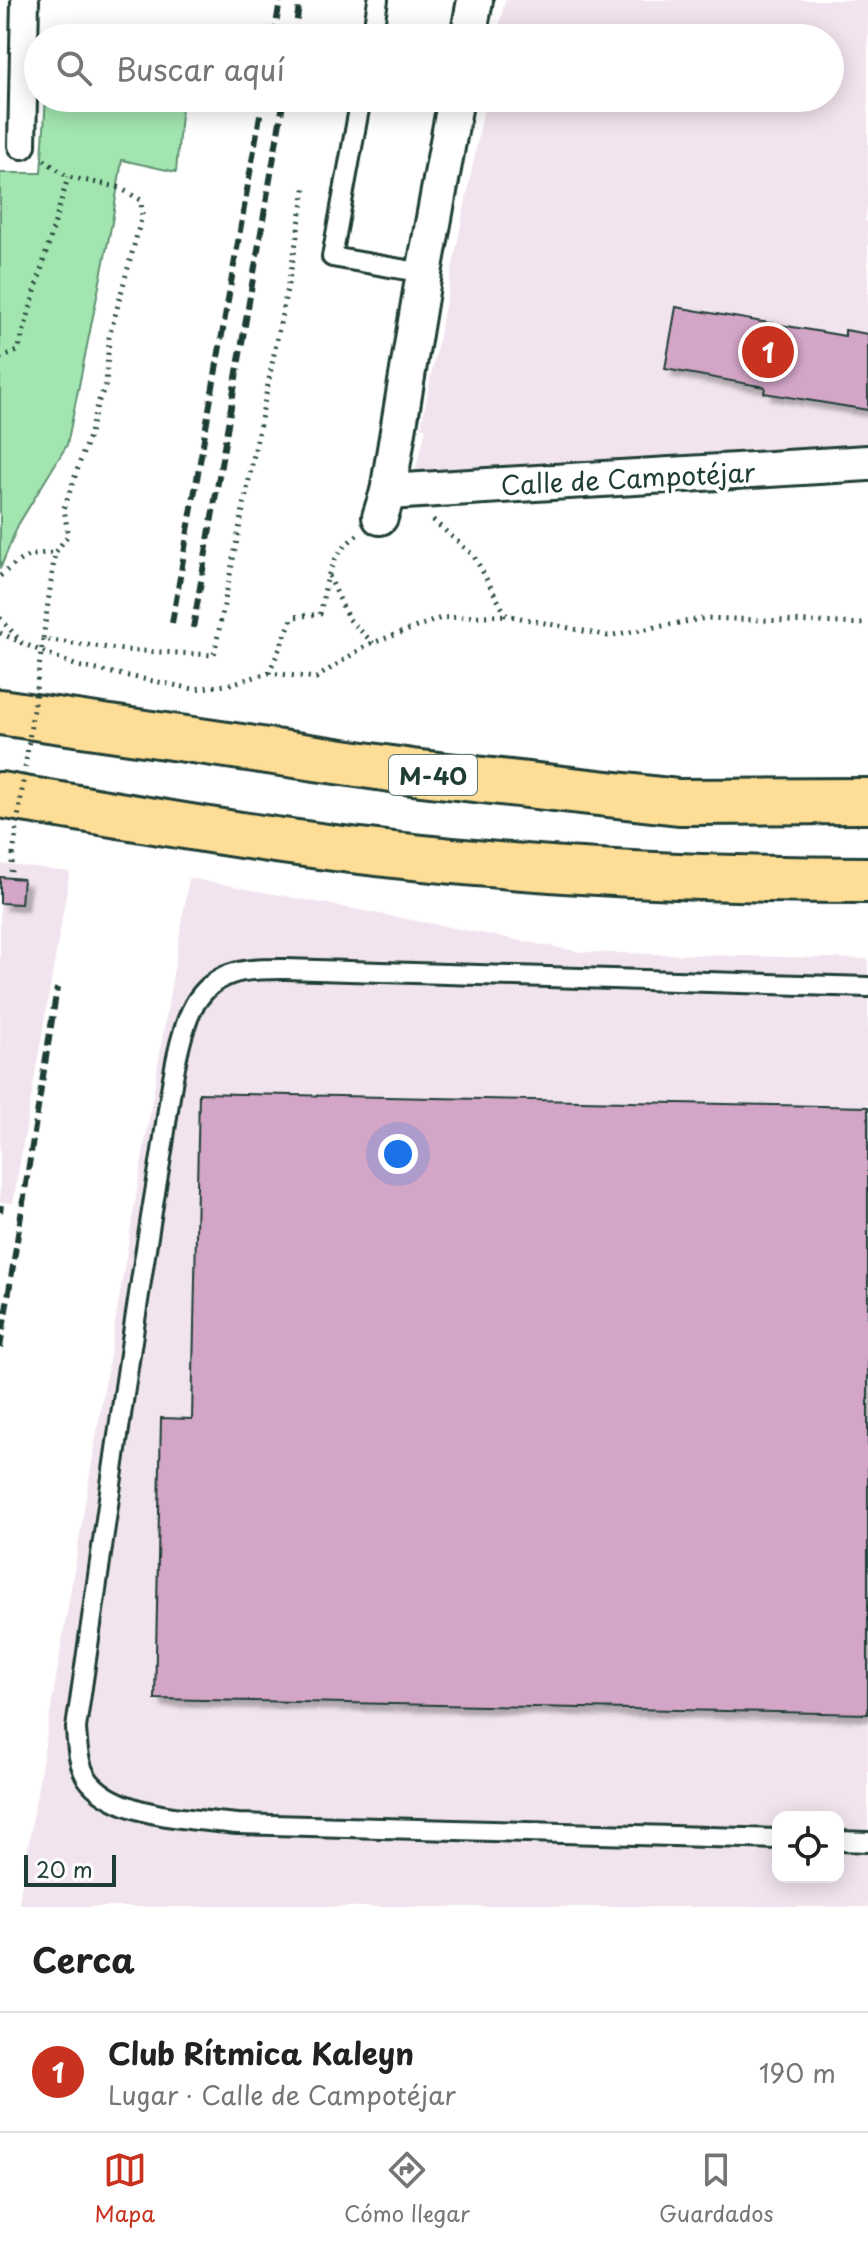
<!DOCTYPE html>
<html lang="es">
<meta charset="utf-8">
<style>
:root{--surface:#fff;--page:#f2f2f2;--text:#222;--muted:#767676;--line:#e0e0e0;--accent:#c8321e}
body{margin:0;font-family:"Playpen Sans",sans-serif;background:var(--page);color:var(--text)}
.controls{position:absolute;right:24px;bottom:24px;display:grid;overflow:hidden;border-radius:16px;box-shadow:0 4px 20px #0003}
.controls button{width:72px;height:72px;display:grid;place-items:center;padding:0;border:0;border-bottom:2px solid var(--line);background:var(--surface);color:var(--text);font:40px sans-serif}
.scale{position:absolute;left:24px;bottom:20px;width:92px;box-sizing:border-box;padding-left:8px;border:4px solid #1f3d34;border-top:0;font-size:22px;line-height:28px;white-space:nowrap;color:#1f3d34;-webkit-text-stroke:6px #fff;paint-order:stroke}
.you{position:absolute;left:398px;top:1154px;width:28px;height:28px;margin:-20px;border:6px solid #fff;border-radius:50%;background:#1a73e8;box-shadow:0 0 0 12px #1a73e833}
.badge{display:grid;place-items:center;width:52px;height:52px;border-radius:50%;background:var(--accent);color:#fff;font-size:26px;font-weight:700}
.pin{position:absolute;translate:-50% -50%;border:4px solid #fff;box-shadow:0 2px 8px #0006}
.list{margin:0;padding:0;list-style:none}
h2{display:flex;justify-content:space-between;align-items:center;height:104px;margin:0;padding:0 32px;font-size:34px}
h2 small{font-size:26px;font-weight:400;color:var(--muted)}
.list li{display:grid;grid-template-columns:52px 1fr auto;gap:24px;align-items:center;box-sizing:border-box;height:120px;padding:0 32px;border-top:2px solid var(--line)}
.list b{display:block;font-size:30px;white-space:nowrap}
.list p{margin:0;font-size:26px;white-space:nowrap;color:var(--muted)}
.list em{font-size:26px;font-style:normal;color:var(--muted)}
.icon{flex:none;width:44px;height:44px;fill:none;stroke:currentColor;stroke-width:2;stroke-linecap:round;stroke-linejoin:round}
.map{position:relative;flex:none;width:868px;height:1907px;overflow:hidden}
.search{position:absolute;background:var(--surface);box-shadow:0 4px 20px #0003;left:24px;right:24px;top:24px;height:88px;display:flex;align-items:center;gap:20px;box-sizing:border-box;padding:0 28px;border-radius:44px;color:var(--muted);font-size:30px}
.sheet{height:224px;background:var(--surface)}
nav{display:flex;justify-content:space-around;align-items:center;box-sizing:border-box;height:112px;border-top:2px solid var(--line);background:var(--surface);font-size:22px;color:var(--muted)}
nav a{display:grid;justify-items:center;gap:4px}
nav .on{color:var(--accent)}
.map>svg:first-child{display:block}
.built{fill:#f2e4ee;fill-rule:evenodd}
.green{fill:#a2e5b0;stroke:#609172;stroke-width:2}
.building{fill:#d3a5c6;stroke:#1f3d34;stroke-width:2;filter:url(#shadow)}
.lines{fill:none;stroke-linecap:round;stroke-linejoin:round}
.service-casing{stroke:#1f3d34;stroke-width:24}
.pedestrian-casing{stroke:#1f3d34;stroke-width:32}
.minor-casing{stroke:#1f3d34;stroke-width:40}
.motorway-casing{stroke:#1f3d34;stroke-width:50}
.path{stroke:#1f3d34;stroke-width:5;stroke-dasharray:2 6;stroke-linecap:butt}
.service{stroke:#fff;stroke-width:18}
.pedestrian{stroke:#fff;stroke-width:26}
.minor{stroke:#fff;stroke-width:34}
.motorway{stroke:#fedd96;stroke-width:44}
.rail{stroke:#1f3d34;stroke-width:6;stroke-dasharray:12 6;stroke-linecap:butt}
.path-bridge{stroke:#1f3d34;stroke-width:5;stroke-dasharray:2 6;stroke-linecap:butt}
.labels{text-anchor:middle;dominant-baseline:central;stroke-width:8;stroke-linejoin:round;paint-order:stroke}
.shield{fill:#fff;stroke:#627771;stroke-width:2}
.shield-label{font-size:24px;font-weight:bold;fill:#1f3d34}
.street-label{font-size:26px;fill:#1f3d34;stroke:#fff}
</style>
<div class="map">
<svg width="868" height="1907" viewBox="0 0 868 1907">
<defs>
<filter id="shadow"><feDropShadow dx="7" dy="7" stdDeviation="2" flood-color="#0004"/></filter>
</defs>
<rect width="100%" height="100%" fill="#fff"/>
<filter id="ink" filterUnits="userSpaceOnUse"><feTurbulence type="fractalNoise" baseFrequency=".0125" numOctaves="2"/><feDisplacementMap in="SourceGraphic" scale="16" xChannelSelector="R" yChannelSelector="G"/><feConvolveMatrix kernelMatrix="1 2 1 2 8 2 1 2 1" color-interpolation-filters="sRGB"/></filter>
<g filter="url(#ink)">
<g class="built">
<polygon points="505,0 868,0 868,201 865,221 868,222 868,447 414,476 426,429 421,427 486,98 830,98 830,38 497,38"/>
<polygon points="0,864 70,872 13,1203 0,1202"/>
<path d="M189,878L581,952L868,959V1907H18ZM778,1817H838V1877H778Z"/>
</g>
<polygon class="green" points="46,98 182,102 176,172 122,160 112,222 67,445 18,525 0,569 0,173 41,173"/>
<g class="building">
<polygon points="676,307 845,336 845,330 868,334 868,410 764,393 765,387 665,369"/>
<polygon points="0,877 23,879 21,904 0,903"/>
<polygon points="199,1093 868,1107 868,1714 155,1699 161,1418 192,1419"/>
</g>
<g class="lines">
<defs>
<g id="service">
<polyline points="372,38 378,0"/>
<polyline points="361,98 332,257 424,273"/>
<path d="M778,1839L238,1824C194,1819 121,1818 90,1782C78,1768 77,1745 76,1728C104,1540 128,1351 160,1163C168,1120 174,1033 198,999C220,968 251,969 285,969L868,987"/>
<polyline points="838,1841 868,1842"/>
</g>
<polyline id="pedestrian" points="22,145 25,0"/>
<g id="minor">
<polyline points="468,38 475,0"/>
<polyline points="388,492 868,463"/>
<polyline points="380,517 388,492 424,273 456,98"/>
</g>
<g id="motorway">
<polyline points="0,712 412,772 679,802 868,801"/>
<path d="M0,795C92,810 183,827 275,840C471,868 670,880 868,880"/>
</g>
</defs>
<use href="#service" class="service-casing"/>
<use href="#pedestrian" class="pedestrian-casing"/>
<use href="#minor" class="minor-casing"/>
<use href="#motorway" class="motorway-casing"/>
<g class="path">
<polyline points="44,160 68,177 118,187 141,200 142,216 109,338 106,384 97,405 90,433 64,508 68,535 55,553 43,639 124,650 214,655 294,254 306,183"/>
<polyline points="0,358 18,351 68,177"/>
<polyline points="433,520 474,556 506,615 608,636 706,618 868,624"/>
<path d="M0,576C24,557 24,554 55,553"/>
<polyline points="329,576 348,618 373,643"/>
<polyline points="0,618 22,643 77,666 194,689 226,685 269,673 316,678 367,645 441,618 506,615"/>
<polyline points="0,633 18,641"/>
<path d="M269,673L293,617L320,614C327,579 328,558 357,535"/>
<polyline points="11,872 13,855"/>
</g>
<use href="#service" class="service"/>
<use href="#pedestrian" class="pedestrian"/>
<use href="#minor" class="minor"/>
<use href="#motorway" class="motorway"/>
<g class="rail">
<polyline points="274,38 280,0"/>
<polyline points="294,38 300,0"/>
<polyline points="172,623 263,98"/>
<polyline points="193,628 284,98"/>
<polyline points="0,1212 1,1205"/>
<polyline points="0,1348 57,988"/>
</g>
<polyline class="path-bridge" points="13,855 43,639"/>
</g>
</g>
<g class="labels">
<rect class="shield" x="389" y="755" width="88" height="40" rx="6"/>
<g class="shield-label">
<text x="433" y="775">M-40</text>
</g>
<g class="street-label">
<text transform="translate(628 478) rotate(-3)">Calle de Campotéjar</text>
</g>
</g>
</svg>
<div class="controls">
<button><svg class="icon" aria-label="locate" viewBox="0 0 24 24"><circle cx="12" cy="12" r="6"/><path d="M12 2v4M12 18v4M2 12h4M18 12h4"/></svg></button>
</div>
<div class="scale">20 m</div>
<div class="you"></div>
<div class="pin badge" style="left:768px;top:352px">1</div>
<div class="search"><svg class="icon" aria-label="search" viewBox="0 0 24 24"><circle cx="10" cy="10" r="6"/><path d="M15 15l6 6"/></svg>Buscar aquí</div>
</div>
<section class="sheet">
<h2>Cerca<small></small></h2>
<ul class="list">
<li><span class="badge">1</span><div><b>Club Rítmica Kaleyn</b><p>Lugar · Calle de Campotéjar</p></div><em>190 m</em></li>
</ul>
</section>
<nav>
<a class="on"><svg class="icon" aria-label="map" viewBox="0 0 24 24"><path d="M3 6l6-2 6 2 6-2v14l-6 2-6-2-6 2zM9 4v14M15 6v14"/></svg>Mapa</a>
<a><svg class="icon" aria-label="directions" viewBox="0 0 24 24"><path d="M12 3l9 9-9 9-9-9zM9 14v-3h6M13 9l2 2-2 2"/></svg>Cómo llegar</a>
<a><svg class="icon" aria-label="saved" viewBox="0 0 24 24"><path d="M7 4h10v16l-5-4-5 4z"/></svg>Guardados</a>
</nav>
